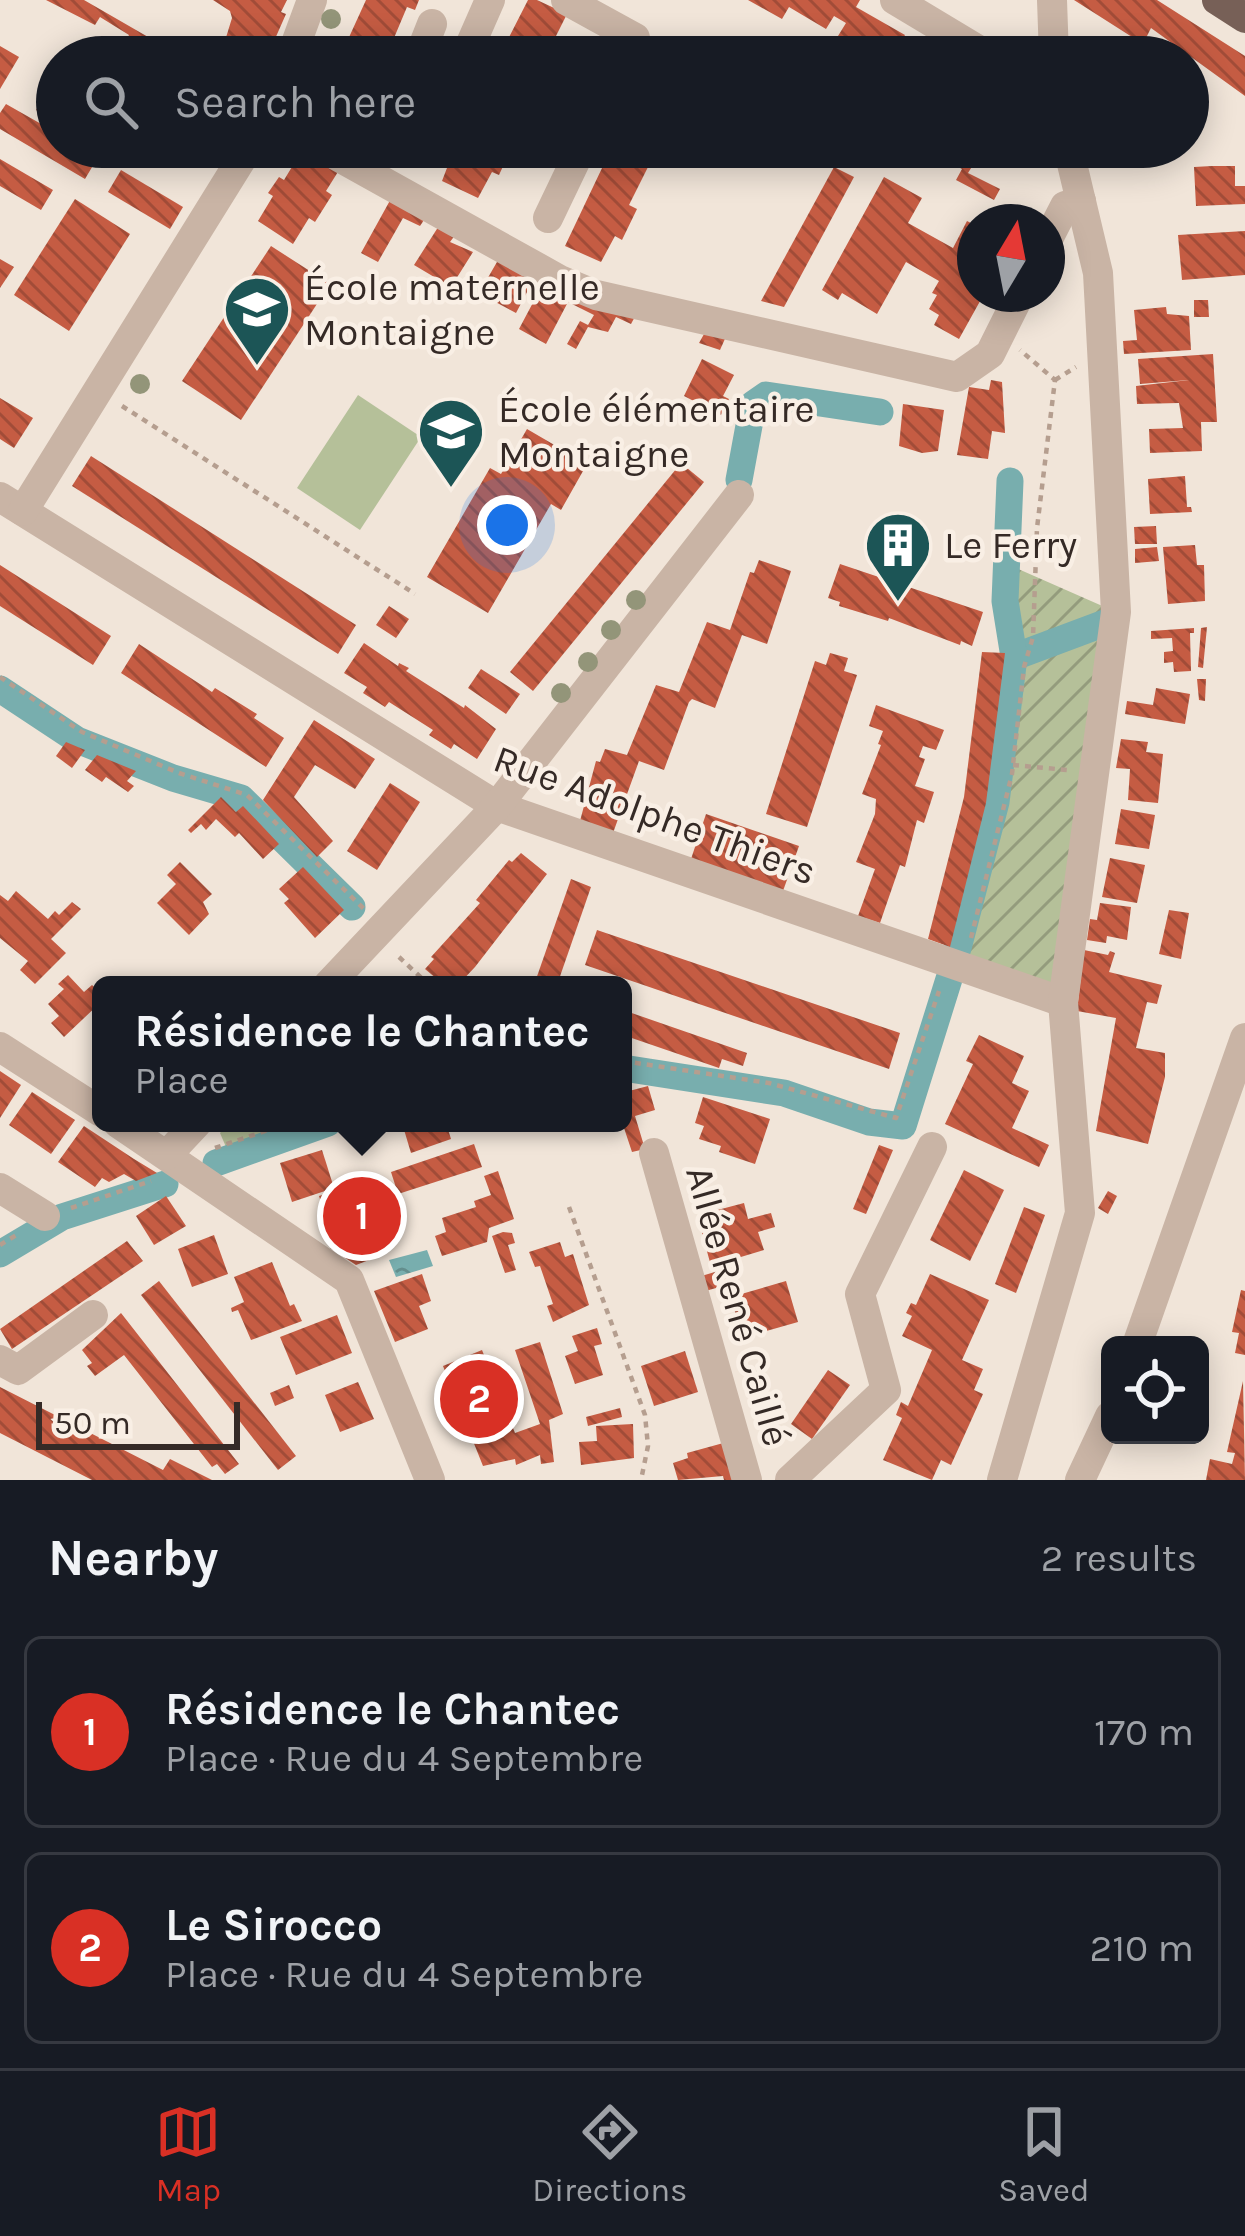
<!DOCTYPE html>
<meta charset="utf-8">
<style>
:root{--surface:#171b24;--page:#242831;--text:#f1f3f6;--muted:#9ea1a6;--line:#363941;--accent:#d93025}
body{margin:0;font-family:Karla,sans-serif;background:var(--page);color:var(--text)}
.controls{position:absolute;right:36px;bottom:36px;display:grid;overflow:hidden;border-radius:18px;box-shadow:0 6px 30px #0003}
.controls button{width:108px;height:108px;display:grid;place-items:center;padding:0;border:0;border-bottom:3px solid var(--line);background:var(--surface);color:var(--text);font:60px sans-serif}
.compass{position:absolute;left:957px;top:204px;width:108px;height:108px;border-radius:50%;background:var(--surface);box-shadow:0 6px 30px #0003;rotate:10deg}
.scale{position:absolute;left:36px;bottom:30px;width:204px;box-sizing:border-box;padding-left:12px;border:6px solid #352a26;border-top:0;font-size:33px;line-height:42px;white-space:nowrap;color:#352a26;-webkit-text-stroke:9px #f9efe5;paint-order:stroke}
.you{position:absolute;left:507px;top:525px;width:42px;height:42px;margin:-30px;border:9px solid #fff;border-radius:50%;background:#1a73e8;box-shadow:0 0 0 18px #1a73e833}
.badge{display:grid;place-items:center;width:78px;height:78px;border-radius:50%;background:var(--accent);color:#fff;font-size:39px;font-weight:700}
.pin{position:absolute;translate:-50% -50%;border:6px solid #fff;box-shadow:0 3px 12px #0006}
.popup{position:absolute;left:92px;top:976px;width:540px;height:156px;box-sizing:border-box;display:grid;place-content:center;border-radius:18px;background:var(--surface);filter:drop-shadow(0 3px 9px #0005);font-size:39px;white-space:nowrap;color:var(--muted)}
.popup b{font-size:45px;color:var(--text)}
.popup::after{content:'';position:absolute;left:50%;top:100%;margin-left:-24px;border:24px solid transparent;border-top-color:var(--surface)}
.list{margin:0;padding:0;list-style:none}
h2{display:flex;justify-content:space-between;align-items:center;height:156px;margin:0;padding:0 48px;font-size:51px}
h2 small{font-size:39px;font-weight:400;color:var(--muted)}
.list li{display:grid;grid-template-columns:78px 1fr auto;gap:36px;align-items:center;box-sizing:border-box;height:192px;margin:0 24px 24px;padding:0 24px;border:3px solid var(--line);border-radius:18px}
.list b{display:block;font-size:45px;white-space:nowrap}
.list p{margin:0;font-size:39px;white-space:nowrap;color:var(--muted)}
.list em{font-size:39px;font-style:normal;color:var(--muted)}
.icon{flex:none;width:66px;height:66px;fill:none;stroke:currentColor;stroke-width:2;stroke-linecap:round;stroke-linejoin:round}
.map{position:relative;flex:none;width:1245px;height:1480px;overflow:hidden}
.search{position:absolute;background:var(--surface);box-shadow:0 6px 30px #0003;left:36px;right:36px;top:36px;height:132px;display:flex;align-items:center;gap:30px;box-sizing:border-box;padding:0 42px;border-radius:66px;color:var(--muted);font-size:45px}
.sheet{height:588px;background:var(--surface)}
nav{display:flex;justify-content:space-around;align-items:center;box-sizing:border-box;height:168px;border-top:3px solid var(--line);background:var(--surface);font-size:33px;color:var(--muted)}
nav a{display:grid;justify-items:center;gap:6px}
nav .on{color:var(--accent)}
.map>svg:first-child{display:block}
.grass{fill:#b5c099}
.park{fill:url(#park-tufts)}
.garden{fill:url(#garden-furrows)}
.water{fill:url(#water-ripples)}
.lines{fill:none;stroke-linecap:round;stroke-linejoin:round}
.canal{stroke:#78aeae;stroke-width:27}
.building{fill:url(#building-back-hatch)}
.path{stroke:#b59e8f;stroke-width:4.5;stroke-dasharray:6 6;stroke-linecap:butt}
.minor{stroke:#c9b4a5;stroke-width:30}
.major{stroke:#776057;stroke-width:30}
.tree{fill:#939579}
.labels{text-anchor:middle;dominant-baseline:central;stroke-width:9;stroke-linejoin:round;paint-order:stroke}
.poi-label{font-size:39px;fill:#352a26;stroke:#f9efe5;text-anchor:start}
.street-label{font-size:39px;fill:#352a26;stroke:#f9efe5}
</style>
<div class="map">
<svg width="1245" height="1480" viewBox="0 0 1245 1480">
<defs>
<pattern id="park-tufts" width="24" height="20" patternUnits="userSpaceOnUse" patternTransform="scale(3)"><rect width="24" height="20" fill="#b5c099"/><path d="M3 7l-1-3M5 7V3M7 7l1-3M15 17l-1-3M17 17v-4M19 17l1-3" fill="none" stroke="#949c7d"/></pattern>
<pattern id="garden-furrows" width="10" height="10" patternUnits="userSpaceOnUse" patternTransform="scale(3)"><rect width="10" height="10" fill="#b5c099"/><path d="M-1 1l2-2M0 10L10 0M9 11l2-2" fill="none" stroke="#949c7d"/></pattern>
<pattern id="water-ripples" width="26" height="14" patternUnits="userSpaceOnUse" patternTransform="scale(3)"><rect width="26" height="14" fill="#78aeae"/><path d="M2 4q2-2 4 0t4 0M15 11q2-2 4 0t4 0" fill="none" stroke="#638e8d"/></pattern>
<pattern id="building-back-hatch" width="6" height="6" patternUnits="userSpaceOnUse" patternTransform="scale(3)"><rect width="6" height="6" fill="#c55c43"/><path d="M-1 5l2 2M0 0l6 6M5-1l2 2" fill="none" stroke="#a14c38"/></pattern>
</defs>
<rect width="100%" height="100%" fill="#f1e5d9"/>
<polygon class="grass" points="358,395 421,437 360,530 297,488"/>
<polygon class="park" points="229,1123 320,1123 229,1154 220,1133"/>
<polygon class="garden" points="1007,564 1116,612 1063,1002 963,967 958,948 996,802 1014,657 1005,601"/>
<polygon class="water" points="427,1250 433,1266 396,1277 389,1260"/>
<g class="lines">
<g class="canal">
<polyline points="739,480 753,404 766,395 880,412"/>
<polyline points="1014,657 1105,623"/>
<polyline points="0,689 77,740 173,778 241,798 352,907"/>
<polyline points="958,948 996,802 1014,657 1005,601 1010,481"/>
<polyline points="623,1068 784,1093 869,1122 903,1126 949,979"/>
<polyline points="216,1163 328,1123"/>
<polyline points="0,1254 62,1217 165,1184"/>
</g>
</g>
<g class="building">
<polygon points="46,0 84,0 162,45 154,57 143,57 123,46 129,35 100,17 95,25"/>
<polygon points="213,0 287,0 281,12 286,14 267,57 220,57 232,18 230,11"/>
<polygon points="366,0 419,0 415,10 407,7 386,57 340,57"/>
<polygon points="528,0 537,0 567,14 549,50 557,54 555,57 499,57"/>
<polygon points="748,0 860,0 856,7 905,35 901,42 927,57 844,57 830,49 846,23 834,16 826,29 789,7 782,19"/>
<polygon points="1074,0 1157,0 1245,56 1245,96 1151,28 1143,44"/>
<polygon points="0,46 19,57 0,89"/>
<polygon points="52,68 57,71 57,123 36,110 49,88 42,85"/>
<polygon points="6,104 57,133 57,147 81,147 98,157 85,179 0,129 0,113"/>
<polygon points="304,147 341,167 326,191 332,195 315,222 309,218 293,244 258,221 273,196 268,193 279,177 284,180"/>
<polygon points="455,147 512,147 499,175 492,172 478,198 442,181"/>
<polygon points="612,147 658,147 629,205 637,209 622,240 615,236 601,262 565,246"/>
<polygon points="937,147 984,147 968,173 1000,189 994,200 956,180 962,169 933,153"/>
<polygon points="1103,147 1124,147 1122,160 1102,158"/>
<polygon points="0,159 53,190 41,210 0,186"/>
<polygon points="1212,166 1235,166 1235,186 1245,186 1245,204 1196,206 1194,167"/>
<polygon points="834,167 854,177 784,307 761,301"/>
<polygon points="121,170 183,207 170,229 108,192"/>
<polygon points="884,177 922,198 908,223 953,248 967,221 975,225 975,294 984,294 959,339 934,325 939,315 929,309 937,295 932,293 939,281 906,262 877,314 842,293 838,300 822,290"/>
<polygon points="393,195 428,214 420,226 403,218 378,262 361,253"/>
<polygon points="75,199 130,234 69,331 14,295"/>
<polygon points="442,221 458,231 450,242 473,252 451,287 414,265"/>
<polygon points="1245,231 1245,275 1182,280 1178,235"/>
<polygon points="271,246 330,284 241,420 182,381"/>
<polygon points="501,255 536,275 516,313 486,297 489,292 482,288"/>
<polygon points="0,259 14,267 0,288"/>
<polygon points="545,280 638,311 631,324 616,317 608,332 588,327 576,349 567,344 580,321 588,325 594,315 568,302 546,344 519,329"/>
<polygon points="1194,300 1208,300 1209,317 1194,317"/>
<polygon points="1166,307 1167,314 1189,316 1191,350 1124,354 1123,341 1137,340 1134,310"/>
<polygon points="708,327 728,332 720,350 699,343"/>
<polygon points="1213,354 1217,422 1201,422 1202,451 1150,453 1149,429 1183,428 1179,403 1137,404 1136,386 1189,380 1140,384 1138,359"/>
<polygon points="702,359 734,375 723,396 729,399 721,415 684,396"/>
<polygon points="991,380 1002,382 1005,433 992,431 988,459 957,455 969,387 989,390"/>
<polygon points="0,398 33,418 14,448 0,439"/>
<polygon points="903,404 944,410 938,451 922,453 899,446"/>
<polygon points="527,429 587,464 561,510 551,504 488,613 427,577 490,468 501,474"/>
<polygon points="91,456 356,625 338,654 72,486"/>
<polygon points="681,463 704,482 533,691 510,672"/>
<polygon points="1185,476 1187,507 1191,507 1192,512 1150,514 1148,479"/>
<polygon points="1156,526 1157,544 1135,544 1134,527"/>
<polygon points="1195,545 1197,565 1204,565 1205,601 1168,604 1163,547"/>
<polygon points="1157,547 1159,561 1135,563 1135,549"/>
<polygon points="759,560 791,571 767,644 742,635 715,708 692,699 689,702 664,770 639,761 613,833 580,821 596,761 600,762 605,749 627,755 656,685 679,692 707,622 730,630 750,572 754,573"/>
<polygon points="840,564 983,612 972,646 961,641 960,645 889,618 888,621 839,606 840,602 828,598"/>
<polygon points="0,565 111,636 93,665 0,606"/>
<polygon points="389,606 409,619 396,638 376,625"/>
<polygon points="1207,627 1203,668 1198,667 1201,628"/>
<polygon points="1194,628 1194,633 1190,633 1191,671 1174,672 1173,662 1164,663 1164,652 1173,651 1172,638 1151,639 1151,631"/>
<polygon points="364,643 398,666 399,663 409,668 406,671 464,708 465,705 496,729 477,759 454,744 451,749 429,735 433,730 389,702 385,707 363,693 367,687 344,673"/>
<polygon points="139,644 212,692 215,688 257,714 254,718 284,738 266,767 121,673"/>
<polygon points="982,652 1005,653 986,803 950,947 928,939 964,797"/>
<polygon points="830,653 848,658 844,671 857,675 807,827 766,814 815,661 826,665"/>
<polygon points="481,669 520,694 506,714 468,688"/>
<polygon points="1197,679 1206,679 1205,701 1199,700"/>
<polygon points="1156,688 1190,694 1185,724 1125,714 1127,701 1153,705"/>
<polygon points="876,705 944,730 936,750 923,746 919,757 925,759 915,786 934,792 924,823 917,820 905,867 900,865 880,923 858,916 875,869 856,862 875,814 876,799 862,794 881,745 878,744 883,731 869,726"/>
<polygon points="314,720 375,759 355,789 315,765 294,797 333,841 317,857 263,800"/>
<polygon points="1121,739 1148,742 1146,752 1163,754 1158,803 1128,800 1130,769 1116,768"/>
<polygon points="66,742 85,750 72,768 56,756"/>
<polygon points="97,755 136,771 127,781 134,786 128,792 106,777 102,782 85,770"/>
<polygon points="390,783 420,802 377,870 347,851"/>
<polygon points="221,797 236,812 243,806 279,844 263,859 239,833 235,837 216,819 206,830 201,824 191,833 188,830"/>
<polygon points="1121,809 1155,815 1149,849 1115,844"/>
<polygon points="706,814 799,846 783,891 691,859"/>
<polygon points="521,853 547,874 475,967 458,985 444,985 425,969 434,959 431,957 480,903 476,900 509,860 512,862"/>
<polygon points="1110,858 1145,865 1137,903 1102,897"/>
<polygon points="180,862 212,894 203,902 209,914 189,935 157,903 176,884 167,875"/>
<polygon points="303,867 344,910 315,938 284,903 289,899 279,889"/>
<polygon points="571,879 591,887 557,985 534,985"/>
<polygon points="16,891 48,919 55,911 59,915 72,902 81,909 51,939 66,953 35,984 20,970 28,961 0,938 0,895 8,901"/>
<polygon points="1100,903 1131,907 1127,940 1107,936 1106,943 1087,940 1090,919 1097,920"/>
<polygon points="1169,910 1189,913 1181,959 1159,954"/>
<polygon points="597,930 900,1033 889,1069 585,965"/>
<polygon points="1084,950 1108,955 1110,951 1115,953 1109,972 1162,985 1157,1004 1147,1002 1136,1048 1165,1053 1165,1077 1148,1144 1096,1131 1116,1018 1077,1011"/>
<polygon points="68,975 84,992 92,985 101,993 101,1002 64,1037 51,1023 59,1016 48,1004 64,989 58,984"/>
<polygon points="623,1010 747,1053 743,1066 722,1059 719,1068 623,1035"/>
<polygon points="979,1035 1024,1056 1012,1083 1029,1091 1012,1128 1049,1145 1039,1167 945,1124 973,1064 966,1061"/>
<polygon points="0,1071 21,1085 0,1118"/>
<polygon points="623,1076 629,1091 648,1086 655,1110 635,1116 645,1149 632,1152 623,1125"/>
<polygon points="32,1092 75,1120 51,1154 9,1125"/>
<polygon points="703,1097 770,1119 755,1164 719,1152 721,1146 699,1139 704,1126 695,1123"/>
<polygon points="402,1123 446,1123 451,1139 411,1153"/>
<polygon points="84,1126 134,1159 157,1173 136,1181 124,1174 109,1182 102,1178 95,1187 58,1162"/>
<polygon points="474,1144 482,1167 398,1194 391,1172"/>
<polygon points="879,1145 893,1150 866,1214 853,1209"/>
<polygon points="322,1150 334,1188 292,1202 280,1163"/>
<polygon points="964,1170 1004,1190 970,1261 930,1240"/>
<polygon points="498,1171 514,1219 489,1228 487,1242 442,1256 435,1236 446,1232 442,1218 476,1207 474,1201 491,1195 484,1176"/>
<polygon points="374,1179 382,1203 388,1201 391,1211 396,1210 401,1225 369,1236 377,1257 356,1265 330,1248 341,1245 333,1221 328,1223 319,1196"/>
<polygon points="1108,1191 1117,1196 1108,1214 1098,1208"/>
<polygon points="166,1196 186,1226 154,1245 136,1216"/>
<polygon points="744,1203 748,1219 771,1213 775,1227 758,1232 764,1250 711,1266 702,1233 714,1229 710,1212"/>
<polygon points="1024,1207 1045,1215 1016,1293 995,1284"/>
<polygon points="503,1232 512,1233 515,1243 508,1245 516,1270 505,1273 492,1236"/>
<polygon points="214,1235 228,1274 192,1287 178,1249"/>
<polygon points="127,1241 143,1261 12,1349 0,1329"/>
<polygon points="560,1242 565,1257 573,1254 589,1305 553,1322 547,1306 553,1304 540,1266 535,1267 529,1252"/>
<polygon points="272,1262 290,1306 294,1304 302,1321 251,1340 238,1310 232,1312 231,1308 244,1302 234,1277"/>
<polygon points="725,1269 730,1284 702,1292 698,1277"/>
<polygon points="422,1274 431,1301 419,1306 428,1329 395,1342 374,1291"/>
<polygon points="930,1274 989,1300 962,1360 983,1369 974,1390 983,1394 951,1465 941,1460 932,1480 883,1460 902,1418 896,1415 901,1402 908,1406 932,1350 902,1336 912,1316 906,1313 911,1303 916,1305"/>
<polygon points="159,1281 296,1456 278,1470 141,1295"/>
<polygon points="786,1281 798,1322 742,1338 731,1297"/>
<polygon points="1241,1290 1245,1291 1245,1355 1235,1353 1239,1333 1232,1332"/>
<polygon points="121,1313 239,1464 225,1474 217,1464 212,1467 124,1355 95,1376 87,1366 92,1363 82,1350"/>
<polygon points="337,1315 352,1353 296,1375 280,1337"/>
<polygon points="597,1328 602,1344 594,1346 603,1375 575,1384 565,1356 578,1351 572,1336"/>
<polygon points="540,1342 563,1414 549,1420 554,1462 541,1464 540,1455 516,1465 515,1459 483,1466 443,1366 482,1350 515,1433 540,1424 515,1350"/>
<polygon points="685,1351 698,1392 654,1406 641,1366"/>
<polygon points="828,1370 850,1385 812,1439 791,1424"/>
<polygon points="1243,1381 1245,1480 1206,1480 1210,1459 1232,1464 1235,1453 1227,1452"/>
<polygon points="358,1382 374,1419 340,1432 325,1395"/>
<polygon points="289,1385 294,1398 275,1406 270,1393"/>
<polygon points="0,1387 163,1470 170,1459 212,1480 92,1480 0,1433"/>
<polygon points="620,1408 622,1417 588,1426 586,1417"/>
<polygon points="633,1424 634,1458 581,1465 579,1442 597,1441 596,1426"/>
<polygon points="727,1442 738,1480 724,1480 723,1476 678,1480 673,1463 688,1458 687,1453"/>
</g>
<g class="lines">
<g class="path">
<polyline points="1055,380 1076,367"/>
<polyline points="122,406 415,594"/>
<polyline points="0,677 82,732 179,773 247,795 364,909"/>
<polyline points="1013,765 1067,770"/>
<polyline points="971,938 1012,774 1024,667 1033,637 1037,528 1055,380 1020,350"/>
<polyline points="399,957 429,985"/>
<polyline points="623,1061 769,1083 896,1118 939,991"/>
<polyline points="215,1148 289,1123"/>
<polyline points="569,1207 645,1415 648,1446 641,1480"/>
<polyline points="71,1208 151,1181"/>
<polyline points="0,1245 18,1234"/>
</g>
<g class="minor">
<polyline points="566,0 635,38 626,57"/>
<polyline points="895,0 990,57"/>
<polyline points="1052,0 1054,57"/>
<polyline points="291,57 312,0"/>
<polyline points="419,57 432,24"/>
<polyline points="465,57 490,0"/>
<polyline points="321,147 560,280 596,295 957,377 990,354 1020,294"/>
<polyline points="418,147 425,150 427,147"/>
<polyline points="548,218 582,147"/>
<polyline points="1047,241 1065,206 1081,201"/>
<polyline points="0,497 497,806 1063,1002"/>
<polyline points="23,511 249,147"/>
<polyline points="328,985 497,806 739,495"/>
<polyline points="0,1047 101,1112"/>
<polyline points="118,1123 349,1280 430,1480"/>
<polyline points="654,1153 747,1480"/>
<polyline points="167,1155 197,1123"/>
<polyline points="0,1188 45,1216"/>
<polyline points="1137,1345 1245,1038"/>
<polyline points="0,1360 18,1370 93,1315"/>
<polyline points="790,1480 886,1390 860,1294 932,1147"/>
<polyline points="1002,1480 1080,1213 1063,1002 1116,612 1098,273 1068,147"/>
<polyline points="1080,1480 1110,1416"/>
</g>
<polyline class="major" points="1217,0 1245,18"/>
</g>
<g class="tree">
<circle cx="331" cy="19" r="10"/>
<circle cx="140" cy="384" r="10"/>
<circle cx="636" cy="600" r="10"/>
<circle cx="611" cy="630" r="10"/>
<circle cx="588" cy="662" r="10"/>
<circle cx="561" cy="693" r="10"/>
</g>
<defs>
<symbol id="school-pin" viewBox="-11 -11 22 30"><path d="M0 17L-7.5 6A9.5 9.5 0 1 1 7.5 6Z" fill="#1c5556" stroke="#f9efe5"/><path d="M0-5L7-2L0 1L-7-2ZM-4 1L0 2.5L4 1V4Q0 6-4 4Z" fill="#fff"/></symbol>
<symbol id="building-pin" viewBox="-11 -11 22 30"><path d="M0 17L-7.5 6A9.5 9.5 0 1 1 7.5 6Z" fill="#1c5556" stroke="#f9efe5"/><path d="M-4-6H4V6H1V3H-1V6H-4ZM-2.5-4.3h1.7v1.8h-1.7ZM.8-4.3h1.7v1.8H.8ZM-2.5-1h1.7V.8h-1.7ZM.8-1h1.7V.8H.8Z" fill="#fff"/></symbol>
</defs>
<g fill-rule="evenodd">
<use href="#school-pin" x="219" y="271" width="76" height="104"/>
<use href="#school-pin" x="413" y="393" width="76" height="104"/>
<use href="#building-pin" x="860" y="507" width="76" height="104"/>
</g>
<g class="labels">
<g class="poi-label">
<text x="304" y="287">École maternelle<tspan x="304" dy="45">Montaigne</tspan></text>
<text x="498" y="409">École élémentaire<tspan x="498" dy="45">Montaigne</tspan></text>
<text x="944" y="545">Le Ferry</text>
</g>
<g class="street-label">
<text transform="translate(655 815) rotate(20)">Rue Adolphe Thiers</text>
<text transform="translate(738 1306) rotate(74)">Allée René Caillé</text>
</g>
</g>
</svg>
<div class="controls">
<button><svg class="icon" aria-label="locate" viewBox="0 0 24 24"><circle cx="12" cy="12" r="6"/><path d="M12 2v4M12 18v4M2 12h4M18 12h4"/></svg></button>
</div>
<svg class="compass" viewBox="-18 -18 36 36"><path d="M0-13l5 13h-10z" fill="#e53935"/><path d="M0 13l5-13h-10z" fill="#9ea1a6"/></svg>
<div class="scale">50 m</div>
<div class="you"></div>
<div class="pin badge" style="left:362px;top:1216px">1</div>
<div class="popup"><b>Résidence le Chantec</b>Place</div>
<div class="pin badge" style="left:479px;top:1399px">2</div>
<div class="search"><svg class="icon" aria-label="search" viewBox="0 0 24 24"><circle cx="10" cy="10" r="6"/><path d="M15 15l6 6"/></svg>Search here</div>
</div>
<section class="sheet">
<h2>Nearby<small>2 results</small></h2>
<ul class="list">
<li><span class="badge">1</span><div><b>Résidence le Chantec</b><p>Place · Rue du 4 Septembre</p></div><em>170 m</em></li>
<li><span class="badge">2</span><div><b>Le Sirocco</b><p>Place · Rue du 4 Septembre</p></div><em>210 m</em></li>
</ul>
</section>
<nav>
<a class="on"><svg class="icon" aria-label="map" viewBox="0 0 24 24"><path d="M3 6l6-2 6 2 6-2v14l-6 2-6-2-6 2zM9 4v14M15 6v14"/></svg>Map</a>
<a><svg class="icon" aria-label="directions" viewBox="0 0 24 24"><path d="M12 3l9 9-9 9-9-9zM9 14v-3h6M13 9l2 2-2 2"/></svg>Directions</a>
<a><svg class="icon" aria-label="saved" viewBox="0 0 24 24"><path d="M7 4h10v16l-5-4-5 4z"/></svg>Saved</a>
</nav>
